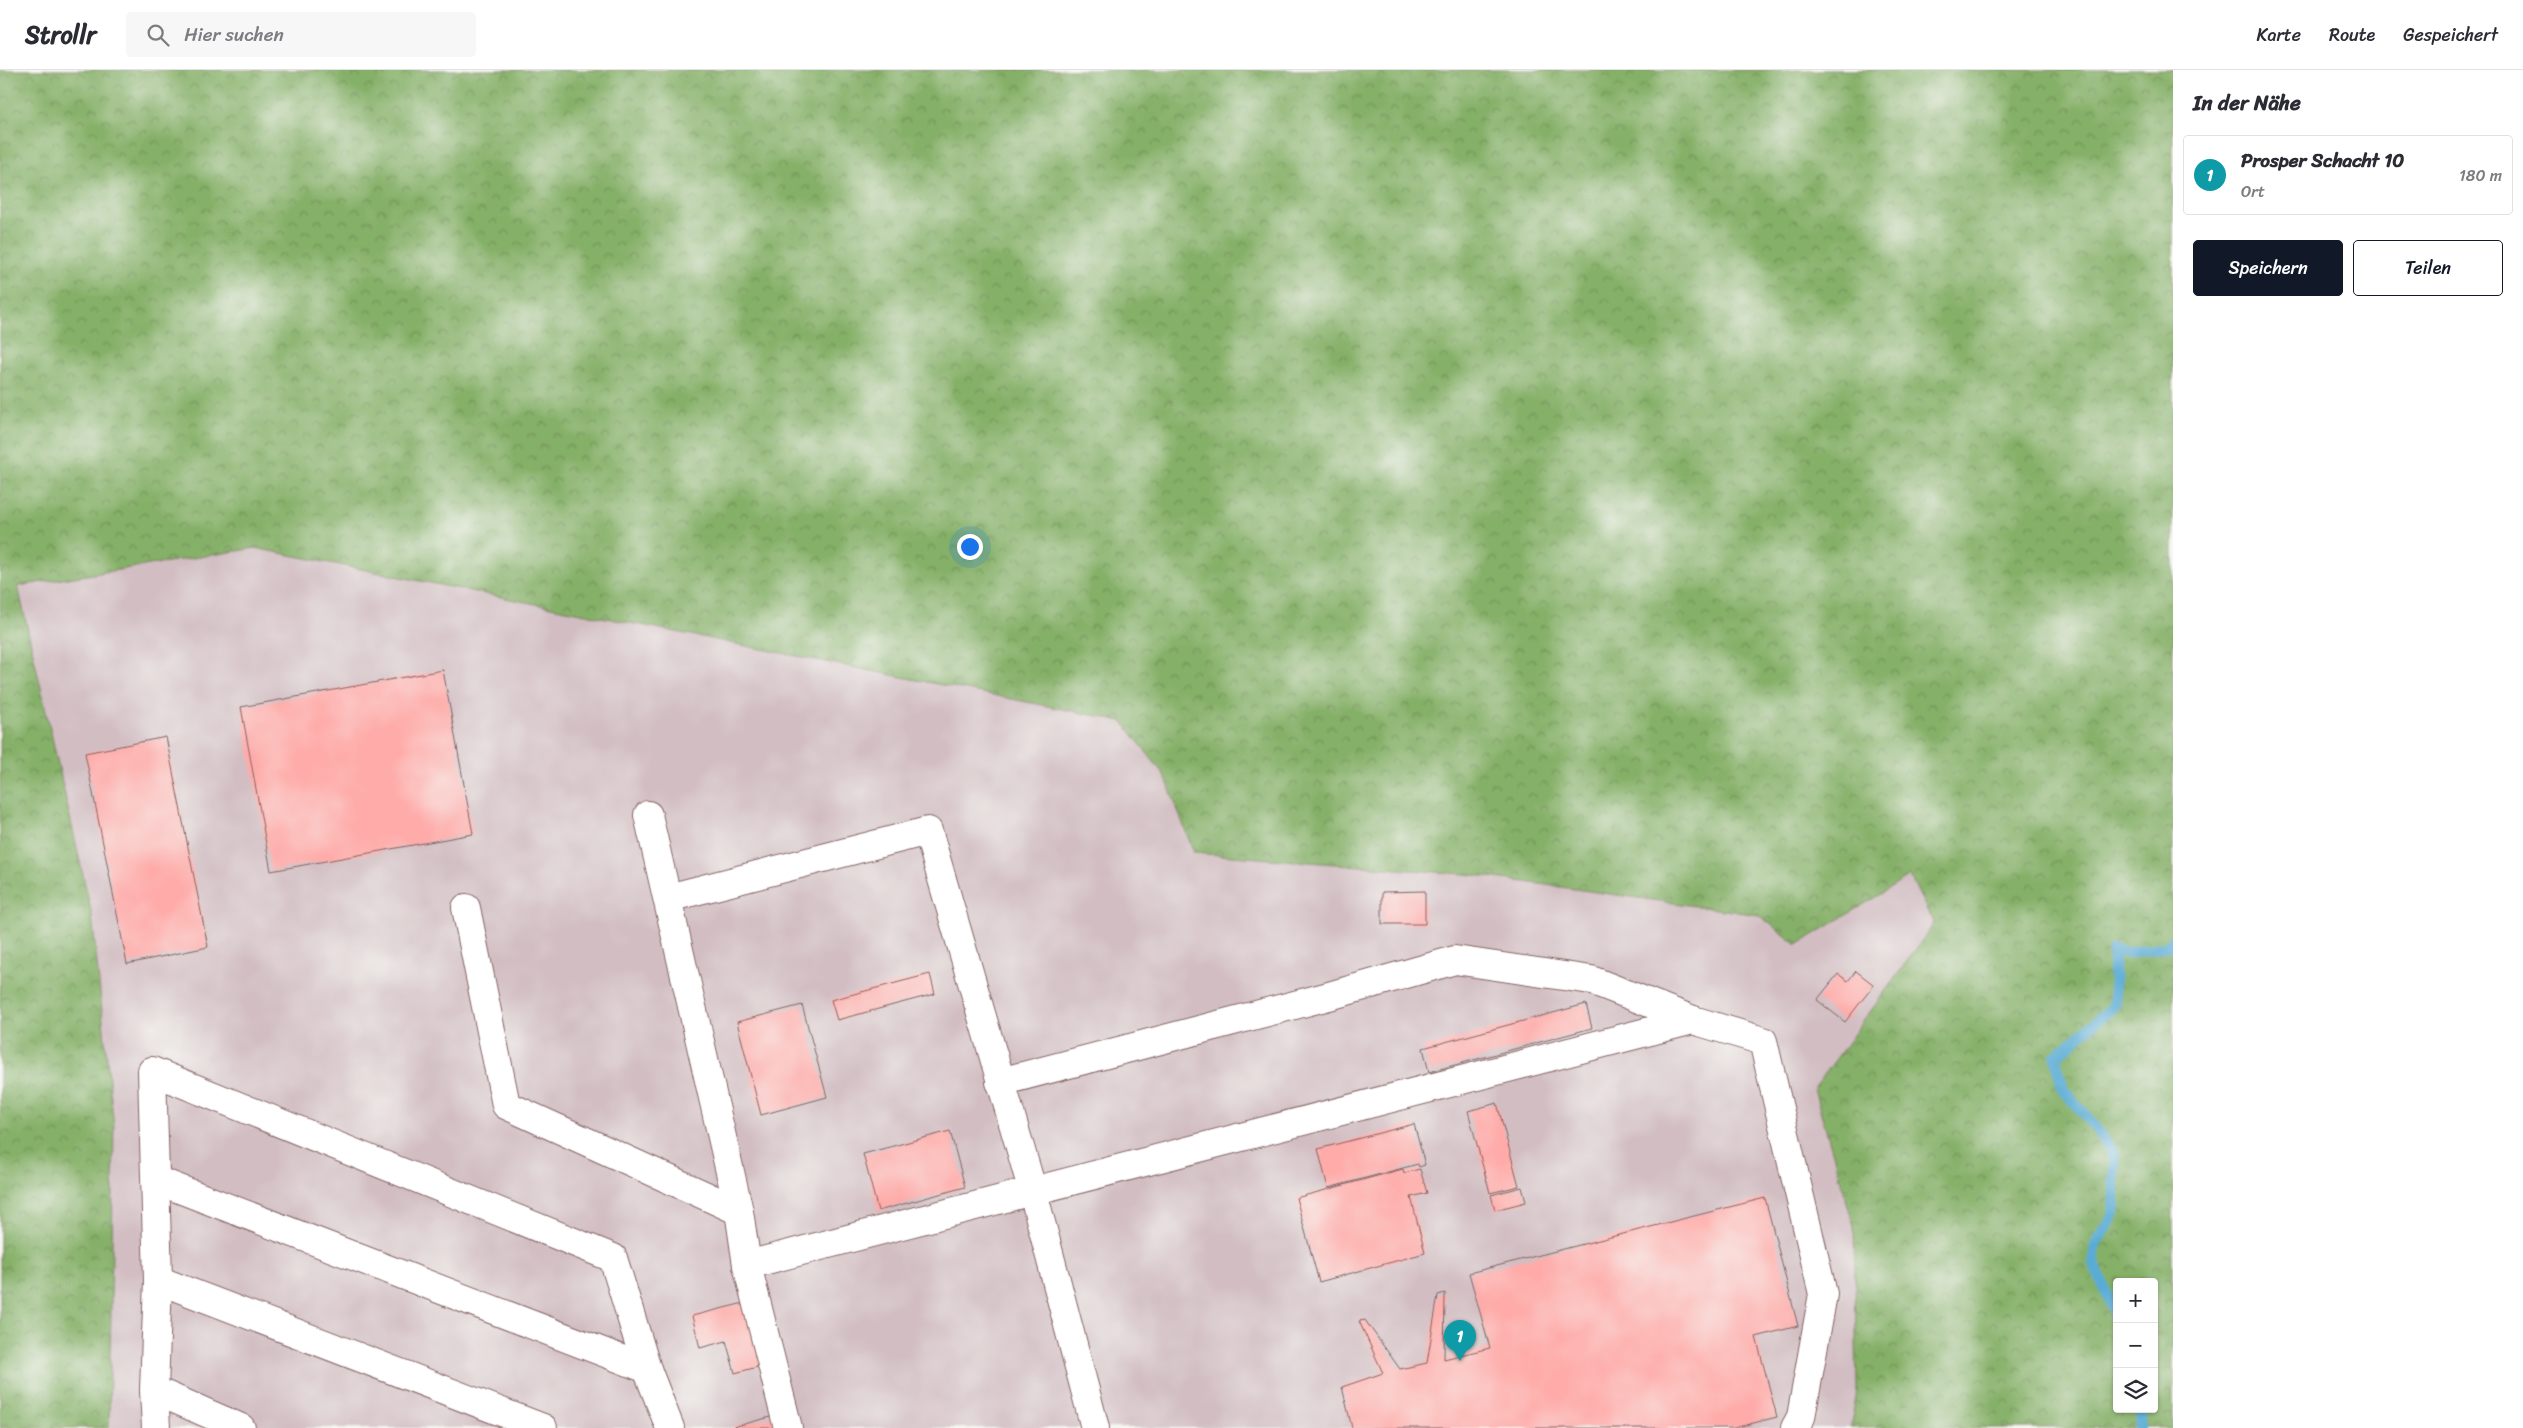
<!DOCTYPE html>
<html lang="de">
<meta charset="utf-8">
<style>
:root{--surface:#fff;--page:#f7f7f7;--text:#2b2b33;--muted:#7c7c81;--line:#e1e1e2;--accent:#111827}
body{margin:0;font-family:Sriracha,sans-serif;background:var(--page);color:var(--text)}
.controls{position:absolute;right:15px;bottom:15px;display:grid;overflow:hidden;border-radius:5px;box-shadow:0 1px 4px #0004}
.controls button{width:45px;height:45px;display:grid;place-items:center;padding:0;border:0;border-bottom:1px solid var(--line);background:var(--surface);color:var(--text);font:25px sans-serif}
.you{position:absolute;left:969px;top:476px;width:18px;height:18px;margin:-12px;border:4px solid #fff;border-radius:50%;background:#1a73e8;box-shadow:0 0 0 8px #1a73e833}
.badge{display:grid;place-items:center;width:32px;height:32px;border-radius:50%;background:var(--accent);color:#fff;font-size:16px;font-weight:700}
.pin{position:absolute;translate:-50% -41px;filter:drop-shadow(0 1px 2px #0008)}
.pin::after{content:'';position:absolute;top:26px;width:18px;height:15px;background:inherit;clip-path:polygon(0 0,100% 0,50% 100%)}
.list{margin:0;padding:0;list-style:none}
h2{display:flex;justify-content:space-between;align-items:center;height:65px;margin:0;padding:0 20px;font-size:21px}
h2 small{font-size:16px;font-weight:400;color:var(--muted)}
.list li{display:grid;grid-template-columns:32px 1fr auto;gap:15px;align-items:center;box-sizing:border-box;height:80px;margin:0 10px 10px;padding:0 10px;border:1px solid var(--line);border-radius:5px}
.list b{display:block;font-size:19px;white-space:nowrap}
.list p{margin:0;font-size:16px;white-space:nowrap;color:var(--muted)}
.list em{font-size:16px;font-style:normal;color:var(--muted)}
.actions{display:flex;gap:10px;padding:15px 20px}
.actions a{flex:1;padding:11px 0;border:1px solid var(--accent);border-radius:5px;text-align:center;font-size:18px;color:var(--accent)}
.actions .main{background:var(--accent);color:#fff}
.icon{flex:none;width:28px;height:28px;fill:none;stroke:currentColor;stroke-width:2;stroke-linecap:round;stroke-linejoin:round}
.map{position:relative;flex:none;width:2173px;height:1358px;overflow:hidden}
header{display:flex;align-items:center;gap:30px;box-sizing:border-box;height:70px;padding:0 25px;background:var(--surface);border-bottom:1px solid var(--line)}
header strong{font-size:24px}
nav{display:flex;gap:28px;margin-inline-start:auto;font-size:18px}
.search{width:350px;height:45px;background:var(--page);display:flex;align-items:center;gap:12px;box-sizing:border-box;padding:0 18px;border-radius:5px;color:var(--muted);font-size:19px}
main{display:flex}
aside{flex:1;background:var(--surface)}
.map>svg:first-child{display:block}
.industrial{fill:#d2bec2}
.forest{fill:url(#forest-crowns);stroke:#68684a;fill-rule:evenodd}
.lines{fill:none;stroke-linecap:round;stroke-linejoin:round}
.stream{stroke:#5aacd5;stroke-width:11}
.building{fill:#feaba9}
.minor-casing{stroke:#846463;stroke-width:30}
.minor{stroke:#fff;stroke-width:28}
</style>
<header>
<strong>Strollr</strong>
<div class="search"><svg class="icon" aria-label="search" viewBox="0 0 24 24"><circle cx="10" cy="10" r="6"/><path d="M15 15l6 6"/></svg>Hier suchen</div>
<nav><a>Karte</a><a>Route</a><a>Gespeichert</a></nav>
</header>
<main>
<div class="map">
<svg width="2173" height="1358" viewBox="0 0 2173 1358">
<defs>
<pattern id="forest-crowns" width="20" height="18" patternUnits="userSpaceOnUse" patternTransform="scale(1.25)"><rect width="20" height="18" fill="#85b068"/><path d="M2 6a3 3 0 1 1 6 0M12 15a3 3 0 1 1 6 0" fill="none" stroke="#6f8f56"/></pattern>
</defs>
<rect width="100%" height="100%" fill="#f6f6f2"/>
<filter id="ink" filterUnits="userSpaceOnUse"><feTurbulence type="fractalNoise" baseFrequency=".02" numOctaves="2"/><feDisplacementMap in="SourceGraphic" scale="10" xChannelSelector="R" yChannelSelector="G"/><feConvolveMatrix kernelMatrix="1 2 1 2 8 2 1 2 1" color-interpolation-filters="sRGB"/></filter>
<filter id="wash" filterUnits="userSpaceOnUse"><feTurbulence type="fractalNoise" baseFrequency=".0096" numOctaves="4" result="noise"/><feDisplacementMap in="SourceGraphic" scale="20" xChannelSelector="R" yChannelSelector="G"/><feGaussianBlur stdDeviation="1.12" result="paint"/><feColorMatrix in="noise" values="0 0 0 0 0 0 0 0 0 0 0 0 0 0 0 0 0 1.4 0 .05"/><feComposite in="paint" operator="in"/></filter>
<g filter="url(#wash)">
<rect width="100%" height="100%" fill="#f0e4ca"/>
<polygon class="industrial" points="255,478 1123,651 1165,706 1194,783 1475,805 1759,845 1797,875 1910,806 1934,854 1814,1019 1854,1156 1857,1321 1850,1358 109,1358 114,1057 92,845 18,516"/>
<path class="forest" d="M0,0H2173V1358H1850L1857,1321L1854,1156L1814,1019L1934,854L1910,806L1797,875L1759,845L1475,805L1194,783L1165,706L1122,651L255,478L18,516L92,845L114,1057L109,1358H0ZM2117,1212H2154V1339H2117Z"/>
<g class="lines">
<g class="stream">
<polyline points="2117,1248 2093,1191 2096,1173 2114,1145 2115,1087 2097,1059 2063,1019 2055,987 2115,935 2113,880 2129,883 2169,876 2173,870"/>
<polyline points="2139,1358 2142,1339"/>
</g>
</g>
<g id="blocks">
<g class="building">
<polygon points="443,600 473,764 271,801 241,637"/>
<polygon points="166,667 208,877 127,894 85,683"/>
<polygon points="1425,821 1425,854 1382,854 1382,822"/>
<polygon points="1856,901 1874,915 1845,952 1817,930 1838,904 1848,911"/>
<polygon points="930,904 935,924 837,950 831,930"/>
<polygon points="1586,934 1592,958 1429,1002 1423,978"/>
<polygon points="802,935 827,1027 761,1045 737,952"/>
<polygon points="1497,1033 1519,1116 1490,1123 1468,1041"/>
<polygon points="1414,1054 1425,1095 1419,1097 1418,1094 1328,1118 1318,1079"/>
<polygon points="950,1061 965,1117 878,1141 863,1084"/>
<polygon points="1403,1099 1404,1103 1420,1099 1427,1123 1411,1127 1425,1183 1319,1212 1296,1128"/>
<polygon points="1522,1117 1526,1132 1495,1140 1491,1125"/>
<polygon points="1765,1128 1798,1256 1756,1267 1777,1347 1734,1358 1352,1358 1342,1317 1383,1303 1359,1251 1365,1250 1400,1299 1427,1293 1438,1225 1445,1223 1444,1289 1490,1278 1469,1203"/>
<polygon points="744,1233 761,1296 735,1303 726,1271 700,1278 692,1246"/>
<polygon points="774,1346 777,1358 733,1358 733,1357"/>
</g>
</g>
</g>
<g filter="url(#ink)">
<use href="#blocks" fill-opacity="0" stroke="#846463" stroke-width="1"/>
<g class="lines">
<defs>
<g id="minor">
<polyline points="648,745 739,1141 747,1195 788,1358"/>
<polyline points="668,828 928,761 1033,1122 1095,1358"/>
<polyline points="466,838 506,1035 739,1141"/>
<polyline points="1000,1012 1329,926 1455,890 1591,910 1693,950"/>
<polyline points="156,1110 647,1299"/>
<polyline points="747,1195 1693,950 1763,971 1823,1224 1801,1347 1795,1358"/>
<polyline points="158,1210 543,1358"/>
<polyline points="154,1320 158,1210 152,1001 613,1188 647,1299 670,1358"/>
<polyline points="156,1358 154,1320 241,1358"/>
</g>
</defs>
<use href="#minor" class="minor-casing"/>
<use href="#minor" class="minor"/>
</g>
</g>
</svg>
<div class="controls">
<button>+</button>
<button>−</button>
<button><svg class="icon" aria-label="layers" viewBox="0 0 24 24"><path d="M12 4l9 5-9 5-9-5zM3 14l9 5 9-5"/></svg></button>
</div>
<div class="you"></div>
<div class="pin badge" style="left:1460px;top:1291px;background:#0f9aa8">1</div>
</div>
<aside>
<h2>In der Nähe<small></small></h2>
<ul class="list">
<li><span class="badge" style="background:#0f9aa8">1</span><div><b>Prosper Schacht 10</b><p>Ort</p></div><em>180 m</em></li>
</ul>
<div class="actions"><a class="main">Speichern</a><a>Teilen</a></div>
</aside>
</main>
